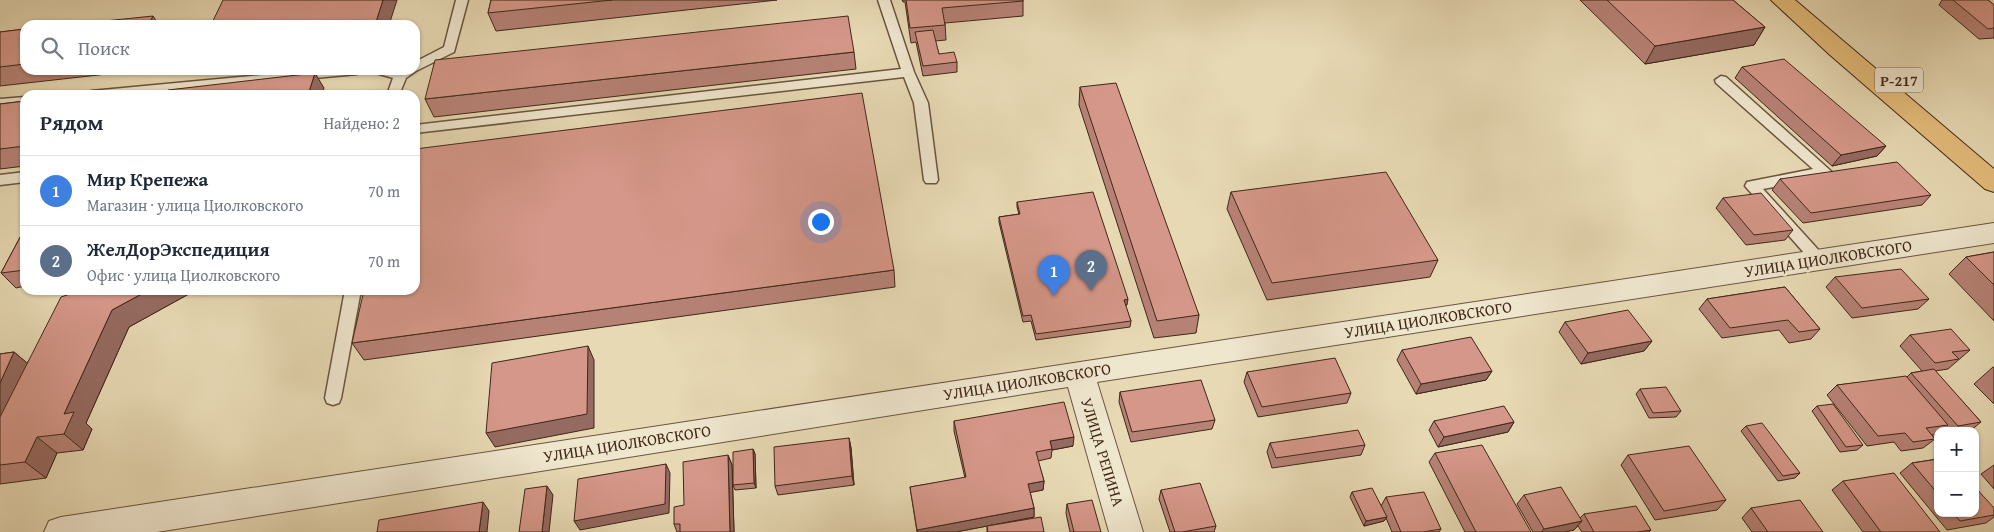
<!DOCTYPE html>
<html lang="ru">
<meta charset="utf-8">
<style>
:root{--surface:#fff;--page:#f6f6f7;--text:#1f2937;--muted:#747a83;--line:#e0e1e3;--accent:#8f2418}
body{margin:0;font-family:"Gentium Book Plus",serif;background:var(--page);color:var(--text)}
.controls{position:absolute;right:15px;bottom:15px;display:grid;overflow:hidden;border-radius:10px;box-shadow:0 1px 4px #0004}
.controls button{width:45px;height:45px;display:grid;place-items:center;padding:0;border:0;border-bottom:1px solid var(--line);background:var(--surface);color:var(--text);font:25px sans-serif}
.you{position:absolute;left:820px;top:221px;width:18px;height:18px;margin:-12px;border:4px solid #fff;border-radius:50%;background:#1a73e8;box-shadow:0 0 0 8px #1a73e833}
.badge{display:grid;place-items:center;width:32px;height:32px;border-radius:50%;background:var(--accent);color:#fff;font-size:16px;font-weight:700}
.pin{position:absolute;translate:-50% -41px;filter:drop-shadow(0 1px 2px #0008)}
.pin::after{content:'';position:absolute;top:26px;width:18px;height:15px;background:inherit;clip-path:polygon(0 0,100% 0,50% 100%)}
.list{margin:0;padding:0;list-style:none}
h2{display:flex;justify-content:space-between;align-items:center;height:65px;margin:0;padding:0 20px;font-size:21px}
h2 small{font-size:16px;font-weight:400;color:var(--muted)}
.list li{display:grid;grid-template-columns:32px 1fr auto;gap:15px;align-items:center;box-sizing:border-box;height:70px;padding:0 20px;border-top:1px solid var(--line)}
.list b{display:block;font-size:19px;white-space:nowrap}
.list p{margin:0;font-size:16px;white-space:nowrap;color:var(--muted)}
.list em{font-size:16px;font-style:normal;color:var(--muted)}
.icon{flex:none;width:28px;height:28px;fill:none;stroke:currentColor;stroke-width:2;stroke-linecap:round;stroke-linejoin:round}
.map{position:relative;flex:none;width:1994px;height:532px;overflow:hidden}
.search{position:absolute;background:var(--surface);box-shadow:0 1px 4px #0004;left:20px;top:20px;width:400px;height:55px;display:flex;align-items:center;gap:12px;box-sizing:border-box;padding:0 18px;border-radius:15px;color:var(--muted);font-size:19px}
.panel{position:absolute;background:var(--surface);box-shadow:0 1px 4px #0004;left:20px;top:90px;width:400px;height:205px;border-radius:15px}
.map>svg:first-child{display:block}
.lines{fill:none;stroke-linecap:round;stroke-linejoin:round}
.lane-casing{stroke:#6a543f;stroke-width:3}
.street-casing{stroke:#6a543f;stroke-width:2}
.primary-casing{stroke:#412718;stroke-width:2}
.lane{fill:#efe6ce;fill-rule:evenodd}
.street{fill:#efe6ce;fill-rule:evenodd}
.primary{fill:#e4bc7a;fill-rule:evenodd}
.wall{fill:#b78276;stroke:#412718}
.shaded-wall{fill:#956a60;stroke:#412718}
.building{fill:#d59789;stroke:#412718}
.labels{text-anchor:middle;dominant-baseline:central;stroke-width:4.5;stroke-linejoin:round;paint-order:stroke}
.shield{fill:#efe6ce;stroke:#75604f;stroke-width:1}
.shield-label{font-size:15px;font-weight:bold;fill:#412718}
.street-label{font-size:16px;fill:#412718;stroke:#efe6ce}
</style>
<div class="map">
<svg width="1994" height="532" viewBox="0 0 1994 532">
<rect width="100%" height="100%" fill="#e7d9b4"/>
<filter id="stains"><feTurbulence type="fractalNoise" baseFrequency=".004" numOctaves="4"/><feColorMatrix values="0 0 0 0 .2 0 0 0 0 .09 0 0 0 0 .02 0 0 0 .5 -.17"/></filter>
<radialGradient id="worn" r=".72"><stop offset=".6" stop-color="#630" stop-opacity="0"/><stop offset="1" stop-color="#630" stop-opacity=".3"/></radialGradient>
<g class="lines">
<defs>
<g id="lane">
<polygon points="456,0 468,0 454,52 416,71 406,78 399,95 387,95 393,78 376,73 374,70 415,70 415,62 444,47"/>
<polygon points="878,0 890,0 914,72 928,103 938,180 936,183 926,183 924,180 914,103 904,77 415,133 415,125 901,69"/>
<polygon points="314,70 363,70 357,74 136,95 85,95 91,91"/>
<polygon points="1721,76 1726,77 1832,172 1830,175 1825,177 1763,189 1823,255 1825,259 1823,263 1818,265 1813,263 1745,186 1747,182 1752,181 1813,169 1716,83 1715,80"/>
<polygon points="25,97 25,105 0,107 0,99"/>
<polygon points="25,172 25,182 0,185 0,175"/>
<polygon points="345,290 361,290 341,398 339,403 333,405 327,403 325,398"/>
</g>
<polygon id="street" points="1994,223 1994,243 1097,382 1143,532 1109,532 1068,387 157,532 44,532 49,521 61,517"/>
<polygon id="primary" points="1771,0 1795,0 1994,169 1994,192 1985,189 1830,55"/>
</defs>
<use href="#lane" class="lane-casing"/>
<use href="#street" class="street-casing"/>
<use href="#primary" class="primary-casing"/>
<use href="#lane" class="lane"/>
<use href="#street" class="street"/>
<use href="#primary" class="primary"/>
</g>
<g class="wall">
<polygon points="491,0 777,0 496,31 488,13"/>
<polygon points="902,0 1023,0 1023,16 945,23 946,40 935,41 939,54 957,62 957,72 923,76 916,42 911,43 905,2 903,2"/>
<polygon points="1580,0 1733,0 1765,27 1754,45 1645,64"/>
<polygon points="1942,0 1988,0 1994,5 1994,38 1979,39 1939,5"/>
<polygon points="25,29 25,70 143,70 0,86 0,32"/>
<polygon points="854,52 856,69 434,117 425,99"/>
<polygon points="1742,67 1886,146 1877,156 1832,166 1735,78"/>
<polygon points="1080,87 1199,315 1196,333 1154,338 1079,105"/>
<polygon points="25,101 25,166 0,169 0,104"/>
<polygon points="1780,179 1931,195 1922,205 1803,223 1772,190"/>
<polygon points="1231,192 1438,260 1430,277 1267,300 1227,209"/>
<polygon points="1723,198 1793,230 1785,240 1746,245 1716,208"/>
<polygon points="1017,202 1127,305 1125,305 1131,321 1130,327 1036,340 1031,321 1023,322 999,222 999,217 1019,214 1017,207"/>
<polygon points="25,228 25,286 16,288 1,273"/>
<polygon points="1994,252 1994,321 1949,274 1966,257"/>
<polygon points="894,270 895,287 364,360 352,343"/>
<polygon points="1835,277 1929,299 1918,309 1852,318 1826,287"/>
<polygon points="1785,287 1820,329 1811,339 1789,343 1779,330 1722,338 1699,309 1707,299"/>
<polygon points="82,290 196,290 129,327 86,423 92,429 83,450 57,453 46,478 0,484 0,354 14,352 27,363"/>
<polygon points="1565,322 1652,341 1644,351 1581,364 1559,332"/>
<polygon points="1910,335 1970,350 1948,369 1935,371 1981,422 1970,431 1938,431 1938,433 1936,435 1932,435 1935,439 1923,448 1901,451 1894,442 1867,446 1827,395 1837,385 1907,377 1911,373 1922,371 1900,346"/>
<polygon points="1402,350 1492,371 1486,380 1416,394 1397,360"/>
<polygon points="1993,367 1994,367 1994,404 1974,384"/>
<polygon points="1247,372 1351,393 1347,403 1258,417 1244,382"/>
<polygon points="1640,389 1681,411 1676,417 1649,418 1636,394"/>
<polygon points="1120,392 1215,420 1212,429 1131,442 1119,402"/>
<polygon points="1817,406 1863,445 1857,450 1840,452 1812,411"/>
<polygon points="954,421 1073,446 1052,450 1051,458 1038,461 1044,481 1043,490 1030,492 1034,508 1034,517 992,525 1044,532 987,532 987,526 956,532 917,532 910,487 965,478 954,431"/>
<polygon points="1434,421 1514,422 1508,432 1438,447 1429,430"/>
<polygon points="1746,426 1800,473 1795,478 1778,481 1741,431"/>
<polygon points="849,438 851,448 854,485 778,495 775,486"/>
<polygon points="1270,443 1365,445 1361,455 1272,468 1267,452"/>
<polygon points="753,449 755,454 756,488 735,490 733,485"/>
<polygon points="1435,453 1531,532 1465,532 1429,462"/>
<polygon points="728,455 732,465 734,532 677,532 674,524 684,505"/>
<polygon points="1628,455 1726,500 1717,510 1655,520 1621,465"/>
<polygon points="1938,459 1938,513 1975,513 1994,508 1994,517 1986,523 1947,530 1900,473 1912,463"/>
<polygon points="1994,465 1994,489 1981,474"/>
<polygon points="1843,481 1940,532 1863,532 1832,490"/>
<polygon points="1161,490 1216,526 1214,532 1170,532 1159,499"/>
<polygon points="1352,492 1381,506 1386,497 1441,529 1439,532 1392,532 1386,518 1384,521 1364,526 1350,497"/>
<polygon points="1524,495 1580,518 1584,514 1651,530 1649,532 1582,532 1578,526 1574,530 1564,532 1533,532 1517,504"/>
<polygon points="1067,504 1101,532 1070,532 1066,513"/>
<polygon points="1751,508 1823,532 1752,532 1742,518"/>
</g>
<g class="shaded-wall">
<polygon points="383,0 397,0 389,25 375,25"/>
<polygon points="153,16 159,25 148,25"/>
<polygon points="1765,27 1754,45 1645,64 1655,46"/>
<polygon points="315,73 324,88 322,95 308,95"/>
<polygon points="1886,146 1877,156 1832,166 1841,155"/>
<polygon points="149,290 196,290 129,327 86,423 92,429 83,450 64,434 64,414 112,310"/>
<polygon points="1128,299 1127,305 1123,305 1124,300"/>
<polygon points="1652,341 1644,351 1581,364 1588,353"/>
<polygon points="588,346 594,360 594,428 495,447 486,433"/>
<polygon points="14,352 33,368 0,446 0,383"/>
<polygon points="1492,371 1486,380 1416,394 1421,384"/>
<polygon points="1514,422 1508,432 1438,447 1444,437"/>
<polygon points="37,437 57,453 46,478 25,462"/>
<polygon points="1074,437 1073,446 1052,450 1050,441"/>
<polygon points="849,438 851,448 854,485 852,476"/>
<polygon points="753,449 755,454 756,488 754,483"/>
<polygon points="728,455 732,465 734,532 730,532"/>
<polygon points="666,464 670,473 669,513 580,530 574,521"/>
<polygon points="1044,481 1043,490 1028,493 1028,484"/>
<polygon points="547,486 553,495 549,532 542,532"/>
<polygon points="483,502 489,511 487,532 479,532"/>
<polygon points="1034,508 1034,517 956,532 918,532 917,530"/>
<polygon points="1387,517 1384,521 1364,526 1366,521"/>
<polygon points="1582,521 1574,530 1564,532 1541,532 1544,529"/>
</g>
<g class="building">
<polygon points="223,0 383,0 375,25 211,25"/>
<polygon points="491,0 612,0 488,13"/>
<polygon points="906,0 1023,0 1023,1 942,8 945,25 910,28"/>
<polygon points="1607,0 1733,0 1765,27 1655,46"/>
<polygon points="1953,0 1988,0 1994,5 1994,28 1988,29"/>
<polygon points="153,16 148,25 66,25"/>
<polygon points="848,16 854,52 425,99 435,60"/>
<polygon points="25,29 25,64 0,67 0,32"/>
<polygon points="933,30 939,54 954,52 957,62 923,66 915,32"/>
<polygon points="1784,59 1886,146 1841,155 1742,67"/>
<polygon points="315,73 308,95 166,95 168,90"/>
<polygon points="1116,83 1199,315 1157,321 1080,87"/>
<polygon points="105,92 104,95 82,95"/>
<polygon points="862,93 894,270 352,343 364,290 415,290 415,149"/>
<polygon points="25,101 25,146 0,149 0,104"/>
<polygon points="1897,162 1931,195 1811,213 1780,179"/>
<polygon points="1386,172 1438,260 1272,283 1231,192"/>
<polygon points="1093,192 1128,299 1124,300 1131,321 1036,334 1031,315 1023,316 999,217 1020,214 1017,202"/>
<polygon points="1761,193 1793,230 1754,235 1723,198"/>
<polygon points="25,228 25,270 1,273"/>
<polygon points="1994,252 1994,285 1966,257"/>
<polygon points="1901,269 1929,299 1862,308 1835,277"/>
<polygon points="1785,287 1820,329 1799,332 1788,320 1730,328 1707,299"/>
<polygon points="82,290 149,290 112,310 64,414 74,412 64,434 37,437 25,462 0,465 0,417 61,297"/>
<polygon points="1628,310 1652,341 1588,353 1565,322"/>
<polygon points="1951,329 1970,350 1952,352 1959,359 1935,363 1910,335"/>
<polygon points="1471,337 1492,371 1421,384 1402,350"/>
<polygon points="588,346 587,414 486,433 492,363"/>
<polygon points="14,352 0,383 0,354"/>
<polygon points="1335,358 1351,393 1262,407 1247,372"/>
<polygon points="1934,369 1981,422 1958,426 1911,373"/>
<polygon points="1906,376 1948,425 1926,428 1935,439 1913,442 1905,433 1878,436 1837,385"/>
<polygon points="1201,380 1215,420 1132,432 1120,392"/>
<polygon points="1666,387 1681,411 1653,413 1640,389"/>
<polygon points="1064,402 1074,437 1050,441 1052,449 1036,452 1044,481 1028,484 1034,508 917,530 910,487 966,477 954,421"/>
<polygon points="1833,404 1863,445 1846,447 1817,406"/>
<polygon points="1504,406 1514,422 1444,437 1434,421"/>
<polygon points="1762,423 1800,473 1783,476 1746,426"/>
<polygon points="1358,430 1365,445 1276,458 1270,443"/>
<polygon points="849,438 852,476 775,486 774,447"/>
<polygon points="1482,445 1531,532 1476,532 1435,453"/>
<polygon points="1689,446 1726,500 1664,511 1628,455"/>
<polygon points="753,449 754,483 733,485 733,452"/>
<polygon points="728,455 730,532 680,532 680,524 674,524 674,507 684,505 683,462"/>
<polygon points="1938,459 1938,494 1912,463"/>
<polygon points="666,464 665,504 574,521 578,479"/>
<polygon points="1894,473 1940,532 1881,532 1843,481"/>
<polygon points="1200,483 1216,526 1182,532 1175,532 1161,490"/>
<polygon points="547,486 542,532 519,532 525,489"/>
<polygon points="1561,487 1582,521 1544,529 1524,495"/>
<polygon points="1975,487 1994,508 1994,515 1960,521 1953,513 1975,513"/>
<polygon points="1372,488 1387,517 1366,521 1352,492"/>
<polygon points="1424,492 1441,529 1423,532 1401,532 1386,497"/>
<polygon points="1092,500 1101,532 1074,532 1067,504"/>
<polygon points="1800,500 1823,532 1768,532 1751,508"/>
<polygon points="483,502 479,532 377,532 379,520"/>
<polygon points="1636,506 1651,530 1637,532 1594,532 1584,514"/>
<polygon points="1041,517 1044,532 988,532 987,526"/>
</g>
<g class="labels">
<rect class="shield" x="1875" y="67.5" width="48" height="25" rx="4"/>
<g class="shield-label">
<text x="1899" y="80">Р-217</text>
</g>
<g class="street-label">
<text transform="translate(1828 258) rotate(-9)">УЛИЦА ЦИОЛКОВСКОГО</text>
<text transform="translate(1428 319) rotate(-9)">УЛИЦА ЦИОЛКОВСКОГО</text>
<text transform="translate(1027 381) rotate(-9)">УЛИЦА ЦИОЛКОВСКОГО</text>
<text transform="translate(627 443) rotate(-9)">УЛИЦА ЦИОЛКОВСКОГО</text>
<text transform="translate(1103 452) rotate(73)">УЛИЦА РЕПИНА</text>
</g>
</g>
<rect width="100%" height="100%" filter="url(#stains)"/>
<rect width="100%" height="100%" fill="url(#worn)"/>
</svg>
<div class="controls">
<button>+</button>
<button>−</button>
</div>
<div class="you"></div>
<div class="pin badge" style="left:1054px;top:296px;background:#3f7fe0">1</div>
<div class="pin badge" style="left:1091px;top:291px;background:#5c6f8a">2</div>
<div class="search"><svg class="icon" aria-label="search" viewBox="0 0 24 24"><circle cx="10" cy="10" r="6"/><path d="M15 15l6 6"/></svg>Поиск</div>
<section class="panel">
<h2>Рядом<small>Найдено: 2</small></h2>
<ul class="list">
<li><span class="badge" style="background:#3f7fe0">1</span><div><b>Мир Крепежа</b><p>Магазин · улица Циолковского</p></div><em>70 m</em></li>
<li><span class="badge" style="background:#5c6f8a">2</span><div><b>ЖелДорЭкспедиция</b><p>Офис · улица Циолковского</p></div><em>70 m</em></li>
</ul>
</section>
</div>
